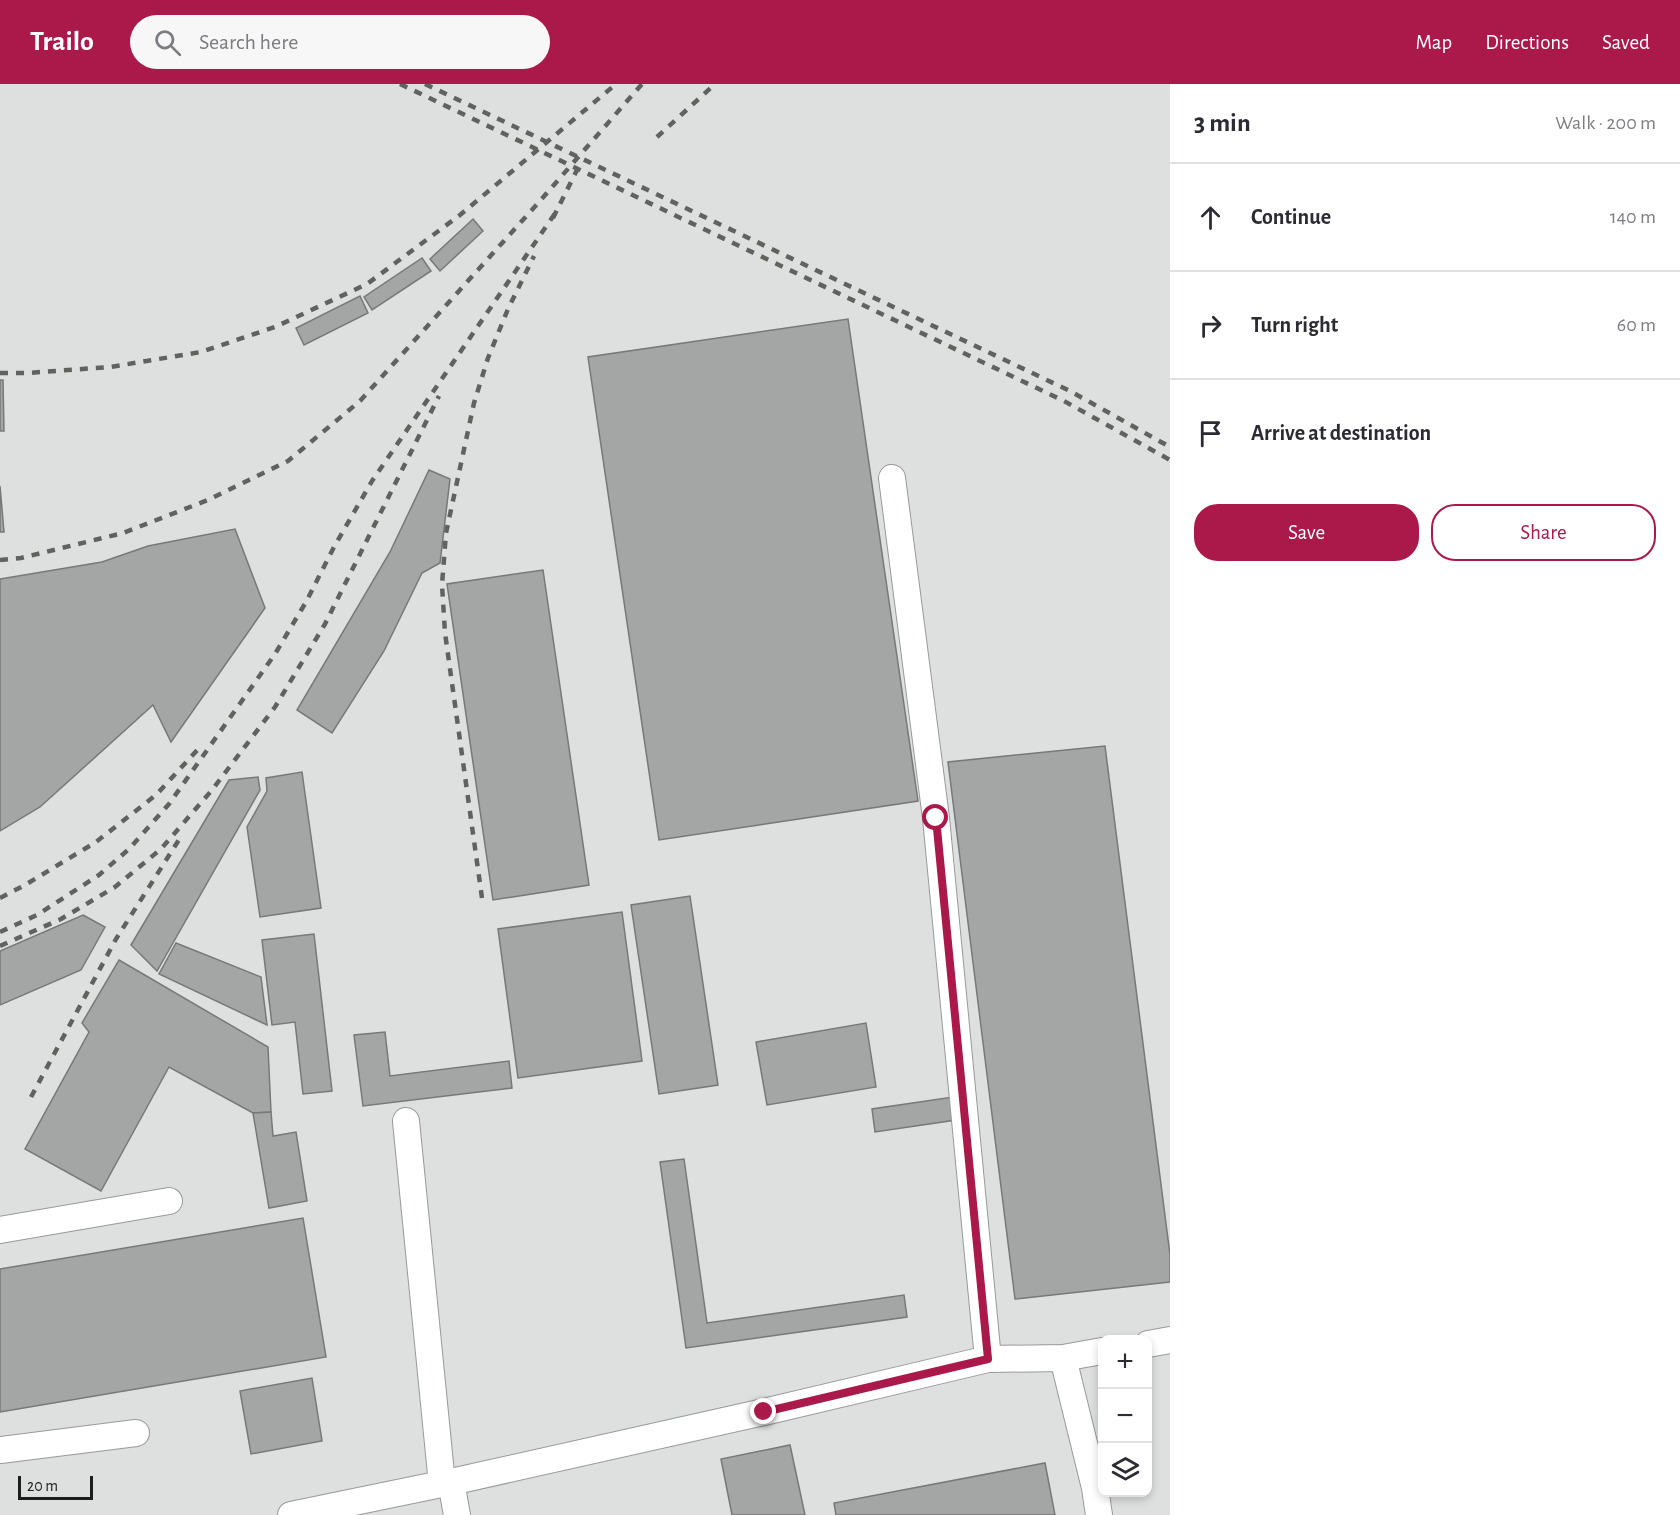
<!DOCTYPE html>
<meta charset="utf-8">
<style>
:root{--surface:#fff;--page:#f7f7f7;--text:#2b2b33;--muted:#7c7c81;--line:#e1e1e2;--accent:#ab194b}
body{margin:0;font-family:"Alegreya Sans",sans-serif;background:var(--page);color:var(--text)}
.controls{position:absolute;right:18px;bottom:18px;display:grid;overflow:hidden;border-radius:12px;box-shadow:0 3px 9px #0003}
.controls button{width:54px;height:54px;display:grid;place-items:center;padding:0;border:0;border-bottom:2px solid var(--line);background:var(--surface);color:var(--text);font:30px sans-serif}
.scale{position:absolute;left:18px;bottom:15px;width:75px;box-sizing:border-box;padding-left:6px;border:3px solid #1c1d1c;border-top:0;font-size:16px;line-height:21px;white-space:nowrap;color:#1c1d1c;-webkit-text-stroke:4px #dde0de;paint-order:stroke}
.stop{position:absolute;width:18px;height:18px;margin:-14px;border:4px solid #ab194b;border-radius:50%;background:#fff}
.stop.end{background:#ab194b;border-color:#fff;box-shadow:0 2px 6px #0008}
.list{margin:0;padding:0;list-style:none}
h2{display:flex;justify-content:space-between;align-items:center;height:78px;margin:0;padding:0 24px;font-size:26px}
h2 small{font-size:20px;font-weight:400;color:var(--muted)}
.list li{display:grid;grid-template-columns:39px 1fr auto;gap:18px;align-items:center;box-sizing:border-box;height:108px;padding:0 24px;border-top:2px solid var(--line)}
.list b{display:block;font-size:22px;white-space:nowrap}
.list em{font-size:20px;font-style:normal;color:var(--muted)}
.actions{display:flex;gap:12px;padding:18px 24px}
.actions a{flex:1;padding:14px 0;border:2px solid var(--accent);border-radius:24px;text-align:center;font-size:21px;color:var(--accent)}
.actions .main{background:var(--accent);color:#fff}
.icon{flex:none;width:33px;height:33px;fill:none;stroke:currentColor;stroke-width:2;stroke-linecap:round;stroke-linejoin:round}
.map{position:relative;flex:none;width:1170px;height:1431px;overflow:hidden}
header{display:flex;align-items:center;gap:36px;box-sizing:border-box;height:84px;padding:0 30px;background:var(--accent);color:#fff}
header strong{font-size:28px}
nav{display:flex;gap:33px;margin-inline-start:auto;font-size:21px}
.search{width:420px;height:54px;background:var(--page);display:flex;align-items:center;gap:15px;box-sizing:border-box;padding:0 21px;border-radius:33px;color:var(--muted);font-size:22px}
main{display:flex}
aside{flex:1;background:var(--surface)}
.map>svg:first-child{display:block}
.building{fill:#a3a6a4;stroke:#777978;stroke-width:1.5}
.lines{fill:none;stroke-linecap:round;stroke-linejoin:round}
.minor-casing{stroke:#979a98;stroke-width:28}
.minor{stroke:#fff;stroke-width:26}
.rail{stroke:#606260;stroke-width:4.5;stroke-dasharray:8 8;stroke-linecap:butt}
.route{stroke:#ab194b;stroke-width:8}
</style>
<header>
<strong>Trailo</strong>
<div class="search"><svg class="icon" aria-label="search" viewBox="0 0 24 24"><circle cx="10" cy="10" r="6"/><path d="M15 15l6 6"/></svg>Search here</div>
<nav><a>Map</a><a>Directions</a><a>Saved</a></nav>
</header>
<main>
<div class="map">
<svg width="1170" height="1431" viewBox="0 0 1170 1431">
<rect width="100%" height="100%" fill="#dde0de"/>
<g class="building">
<polygon points="473,135 483,147 440,187 430,175"/>
<polygon points="422,174 431,187 372,226 364,213"/>
<polygon points="360,212 368,229 304,261 296,244"/>
<polygon points="848,235 918,717 659,756 588,273"/>
<polygon points="0,296 3,296 4,347 0,347"/>
<polygon points="429,386 450,395 440,479 422,489 384,567 332,649 297,626 390,468"/>
<polygon points="0,402 4,448 0,448"/>
<polygon points="235,445 265,524 171,658 153,621 40,723 0,747 0,495 102,478 148,462"/>
<polygon points="543,486 589,801 493,816 447,500"/>
<polygon points="1105,662 1170,1171 1170,1198 1015,1215 948,678"/>
<polygon points="302,688 321,824 260,833 247,743 267,707 266,694"/>
<polygon points="258,693 260,706 157,887 131,861 229,696"/>
<polygon points="690,812 718,1001 659,1010 631,821"/>
<polygon points="622,828 642,977 518,994 498,845"/>
<polygon points="83,831 105,843 81,886 0,921 0,867"/>
<polygon points="314,850 332,1007 303,1010 295,938 272,941 262,856"/>
<polygon points="176,859 261,893 267,941 159,890"/>
<polygon points="119,876 268,963 271,1028 253,1029 169,983 101,1107 25,1065 89,948 82,939"/>
<polygon points="866,939 876,1003 767,1021 756,958"/>
<polygon points="385,948 390,992 509,977 512,1004 363,1022 354,951"/>
<polygon points="953,1013 956,1036 875,1048 872,1025"/>
<polygon points="271,1028 273,1052 296,1048 307,1117 269,1124 253,1029"/>
<polygon points="684,1075 707,1239 904,1211 907,1233 686,1264 660,1078"/>
<polygon points="303,1134 326,1273 0,1328 0,1185"/>
<polygon points="312,1294 322,1357 251,1370 240,1307"/>
<polygon points="790,1361 805,1431 732,1431 721,1375"/>
<polygon points="1045,1379 1055,1431 836,1431 834,1419"/>
</g>
<g class="lines">
<defs>
<g id="minor">
<polyline points="892,394 936,734 988,1275"/>
<polyline points="406,1037 442,1400"/>
<polyline points="0,1146 169,1117"/>
<polyline points="1148,1260 1170,1256"/>
<polyline points="1063,1274 1095,1404 1099,1431"/>
<polyline points="0,1366 136,1349"/>
<polyline points="451,1398 457,1431"/>
<polyline points="291,1431 451,1398 764,1328 988,1275 1063,1274 1102,1267"/>
</g>
</defs>
<use href="#minor" class="minor-casing"/>
<use href="#minor" class="minor"/>
<g class="rail">
<polyline points="400,0 1064,317 1170,376"/>
<polyline points="425,0 1070,307 1170,363"/>
<polyline points="657,53 715,0"/>
<polyline points="553,134 581,78"/>
<polyline points="0,289 27,289 110,283 201,268 275,243 367,200 460,131 616,0"/>
<polyline points="0,476 21,474 123,449 208,416 288,377 360,317 539,118 642,0"/>
<polyline points="0,814 25,801 96,758 156,711 201,662"/>
<polyline points="482,814 445,549 442,501 446,449 474,319 488,274 508,225 534,172"/>
<polyline points="0,848 37,831 99,791 129,765 169,720 275,570 306,518 334,463 372,397 556,128"/>
<polyline points="0,862 61,835 115,803 161,765 212,706 275,623 325,540 439,312"/>
<polyline points="31,1013 116,855 182,751"/>
</g>
</g>
<g class="lines">
<polyline class="route" points="764,1328 988,1275 936,734"/>
</g>
</svg>
<div class="controls">
<button>+</button>
<button>−</button>
<button><svg class="icon" aria-label="layers" viewBox="0 0 24 24"><path d="M12 4l9 5-9 5-9-5zM3 14l9 5 9-5"/></svg></button>
</div>
<div class="scale">20 m</div>
<div class="stop" style="left:936px;top:734px"></div>
<div class="stop end" style="left:764px;top:1328px"></div>
</div>
<aside>
<h2>3 min<small>Walk · 200 m</small></h2>
<ul class="list">
<li><svg class="icon" aria-label="ahead" viewBox="0 0 24 24"><path d="M12 20V5M6 11l6-6 6 6"/></svg><div><b>Continue</b></div><em>140 m</em></li>
<li><svg class="icon" aria-label="right" viewBox="0 0 24 24"><path d="M7 20v-9h11M14 6l5 5-5 5"/></svg><div><b>Turn right</b></div><em>60 m</em></li>
<li><svg class="icon" aria-label="arrive" viewBox="0 0 24 24"><path d="M6 21V4h12l-3 4 3 4H6"/></svg><div><b>Arrive at destination</b></div></li>
</ul>
<div class="actions"><a class="main">Save</a><a>Share</a></div>
</aside>
</main>
